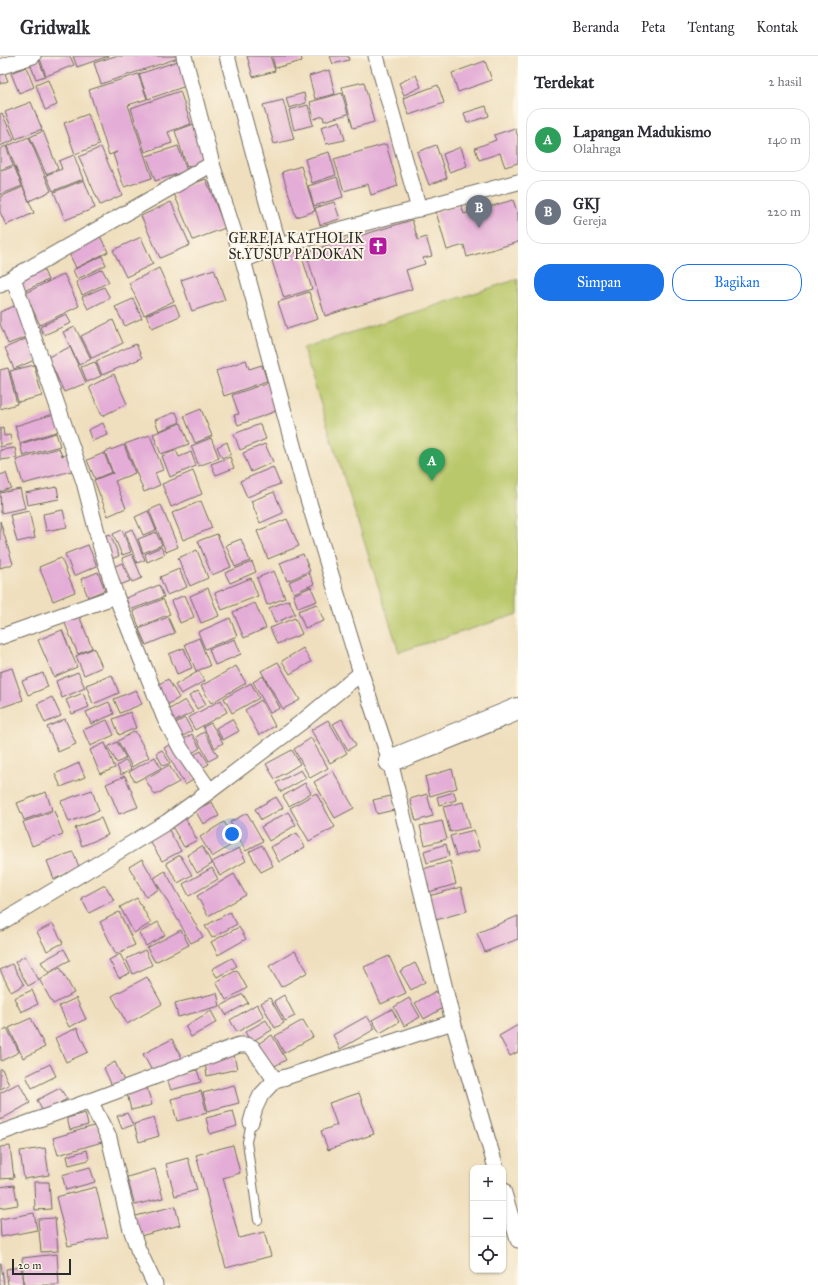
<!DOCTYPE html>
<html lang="id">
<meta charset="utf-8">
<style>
:root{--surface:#fff;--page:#f2f2f3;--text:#2b2b33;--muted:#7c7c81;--line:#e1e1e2;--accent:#1a73e8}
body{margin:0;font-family:"IM FELL Great Primer",serif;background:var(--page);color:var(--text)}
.controls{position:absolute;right:12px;bottom:12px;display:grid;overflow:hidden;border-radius:8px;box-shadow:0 1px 3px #0004}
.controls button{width:36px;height:36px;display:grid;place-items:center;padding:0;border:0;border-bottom:1px solid var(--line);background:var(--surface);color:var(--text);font:20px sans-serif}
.scale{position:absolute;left:12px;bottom:10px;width:59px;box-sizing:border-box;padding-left:4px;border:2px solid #2b2b2b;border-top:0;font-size:11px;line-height:14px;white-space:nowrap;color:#2b2b2b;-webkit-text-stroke:3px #fcf5e5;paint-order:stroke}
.you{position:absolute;left:232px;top:778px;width:14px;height:14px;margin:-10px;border:3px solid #fff;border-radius:50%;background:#1a73e8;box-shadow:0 0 0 6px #1a73e833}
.badge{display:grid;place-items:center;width:26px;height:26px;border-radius:50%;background:var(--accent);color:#fff;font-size:13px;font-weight:700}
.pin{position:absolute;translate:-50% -33px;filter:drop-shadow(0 1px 2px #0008)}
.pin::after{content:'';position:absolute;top:21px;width:14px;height:12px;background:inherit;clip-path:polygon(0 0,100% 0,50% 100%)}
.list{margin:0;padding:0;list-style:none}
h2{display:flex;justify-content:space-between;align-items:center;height:52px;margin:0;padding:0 16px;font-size:17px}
h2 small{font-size:13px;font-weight:400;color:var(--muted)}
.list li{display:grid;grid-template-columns:26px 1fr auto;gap:12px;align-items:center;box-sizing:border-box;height:64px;margin:0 8px 8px;padding:0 8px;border:1px solid var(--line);border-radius:16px}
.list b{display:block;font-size:15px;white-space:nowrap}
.list p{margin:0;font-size:13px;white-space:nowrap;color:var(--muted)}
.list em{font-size:13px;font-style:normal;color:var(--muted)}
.actions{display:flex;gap:8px;padding:12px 16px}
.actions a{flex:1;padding:9px 0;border:1px solid var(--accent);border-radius:16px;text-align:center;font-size:14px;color:var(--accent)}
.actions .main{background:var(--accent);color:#fff}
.icon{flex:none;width:22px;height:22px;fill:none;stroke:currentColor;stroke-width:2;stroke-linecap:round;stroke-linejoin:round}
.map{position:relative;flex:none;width:518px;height:1229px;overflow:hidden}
header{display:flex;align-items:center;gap:24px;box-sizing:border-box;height:56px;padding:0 20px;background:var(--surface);border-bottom:1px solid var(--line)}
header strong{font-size:19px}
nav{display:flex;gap:22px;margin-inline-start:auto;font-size:14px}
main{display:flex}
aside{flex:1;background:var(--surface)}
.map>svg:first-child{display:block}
.green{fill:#b9c86b;stroke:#727a4b}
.building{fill:#e4add7}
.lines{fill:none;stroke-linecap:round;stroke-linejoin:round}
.lane-casing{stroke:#706a5e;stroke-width:10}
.street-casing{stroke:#706a5e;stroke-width:17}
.secondary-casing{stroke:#706a5e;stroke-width:24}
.lane{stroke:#fff;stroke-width:8}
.street{stroke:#fff;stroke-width:15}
.secondary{stroke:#fff;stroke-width:22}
.labels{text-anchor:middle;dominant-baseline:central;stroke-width:4;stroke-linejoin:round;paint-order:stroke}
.poi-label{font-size:14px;fill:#2b2b2b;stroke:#fcf5e5;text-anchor:end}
</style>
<header>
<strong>Gridwalk</strong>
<nav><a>Beranda</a><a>Peta</a><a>Tentang</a><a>Kontak</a></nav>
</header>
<main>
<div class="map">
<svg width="518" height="1229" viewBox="0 0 518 1229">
<rect width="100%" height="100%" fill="#fcf5e5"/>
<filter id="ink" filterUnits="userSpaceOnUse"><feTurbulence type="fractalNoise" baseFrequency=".025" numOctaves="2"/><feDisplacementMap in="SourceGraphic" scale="8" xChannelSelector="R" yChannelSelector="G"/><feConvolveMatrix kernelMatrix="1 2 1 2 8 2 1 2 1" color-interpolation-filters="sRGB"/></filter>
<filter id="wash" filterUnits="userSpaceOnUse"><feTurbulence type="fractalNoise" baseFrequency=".012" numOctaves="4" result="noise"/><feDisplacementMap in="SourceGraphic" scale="16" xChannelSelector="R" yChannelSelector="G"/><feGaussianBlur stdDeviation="0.9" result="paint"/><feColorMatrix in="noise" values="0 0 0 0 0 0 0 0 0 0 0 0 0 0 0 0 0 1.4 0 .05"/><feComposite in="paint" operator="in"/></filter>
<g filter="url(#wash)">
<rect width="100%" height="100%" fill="#efdfbe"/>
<polygon class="green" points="518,223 518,558 399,596 303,292"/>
<g id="blocks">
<g class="building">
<polygon points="39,0 70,0 74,9 46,20"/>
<polygon points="73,0 109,0 77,11"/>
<polygon points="115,0 180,0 181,1 101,28 94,7"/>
<polygon points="247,0 270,0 275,15 253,21"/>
<polygon points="272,0 301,0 302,5 275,12"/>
<polygon points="330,0 348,0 349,4 333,8"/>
<polygon points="38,2 45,20 36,23 29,5"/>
<polygon points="181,4 189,29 148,43 139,18"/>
<polygon points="485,5 492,24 458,36 452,17"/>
<polygon points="26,11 34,31 19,37 11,17"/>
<polygon points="3,13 8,25 0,28 0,14"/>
<polygon points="329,14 335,38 315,43 309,20"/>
<polygon points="138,18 147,43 128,49 152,122 124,131 113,98 117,96 109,99 89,34"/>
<polygon points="416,19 421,31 404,39 399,27"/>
<polygon points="48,24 57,49 45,54 36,29"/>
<polygon points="364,26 374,66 353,72 342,31"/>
<polygon points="438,29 444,47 409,59 403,42"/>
<polygon points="180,35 191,68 168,76 172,87 145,96 131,52"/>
<polygon points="304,37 306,47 289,52 286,42"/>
<polygon points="342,37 348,58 324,65 323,60 314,63 310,46"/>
<polygon points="283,44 294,83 274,88 263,49"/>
<polygon points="31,46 42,73 16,83 5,56"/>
<polygon points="308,49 313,69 294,74 289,54"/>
<polygon points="486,50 489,60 467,67 464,57"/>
<polygon points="2,57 14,84 0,90 0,58"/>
<polygon points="88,58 99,89 75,98 64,67"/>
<polygon points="340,65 345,84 326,88 321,71"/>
<polygon points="194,68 206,105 187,111 175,75"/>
<polygon points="515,72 518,81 518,107 505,111 500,97 479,104 475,92 496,84 494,79"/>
<polygon points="43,75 58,113 46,118 30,81"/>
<polygon points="29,81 51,135 29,145 7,90"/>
<polygon points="386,88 398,130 371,139 368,128 344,135 334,103"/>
<polygon points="436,89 447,122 429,129 417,96"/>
<polygon points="6,90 13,109 0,114 0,93"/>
<polygon points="178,90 187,115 155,125 147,100"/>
<polygon points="101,91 122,139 100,149 79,101"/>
<polygon points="461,91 467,110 449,116 443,98"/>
<polygon points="329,96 336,119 312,127 305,103"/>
<polygon points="74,99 83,123 53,135 46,119 62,113 59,105"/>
<polygon points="14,110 22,130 0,139 0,116"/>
<polygon points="301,110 315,155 296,161 282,116"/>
<polygon points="337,121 343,141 314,150 308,130"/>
<polygon points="206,123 225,172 193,184 173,135"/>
<polygon points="84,124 95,152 65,164 54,136"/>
<polygon points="23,131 34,157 6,169 0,156 0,141"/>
<polygon points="513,144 518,159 518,186 467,201 464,189 447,194 436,156 461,149 464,158"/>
<polygon points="171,146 190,189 160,202 141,160"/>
<polygon points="334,146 340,163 320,169 315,152"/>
<polygon points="412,164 418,184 426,181 432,200 423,202 425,208 406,214 412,233 325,260 306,196"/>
<polygon points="99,178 108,196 76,212 67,193"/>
<polygon points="141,181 153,208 126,221 113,194"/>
<polygon points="300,195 312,233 284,242 272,205"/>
<polygon points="102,200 106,209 77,223 73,214"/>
<polygon points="42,210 48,224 24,235 17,222"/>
<polygon points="159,212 174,245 144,259 129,227"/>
<polygon points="102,213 109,226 82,239 76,226"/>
<polygon points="214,213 225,244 192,255 181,224"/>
<polygon points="64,218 79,250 40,269 25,237"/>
<polygon points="104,231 110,242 88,253 82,241"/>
<polygon points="309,236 318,263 287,273 278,246"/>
<polygon points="133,243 142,262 125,270 115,251"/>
<polygon points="175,248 180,260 152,272 146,259"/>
<polygon points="17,249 29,280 8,288 0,268 0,256"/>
<polygon points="66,258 71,267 44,279 40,271"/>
<polygon points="113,264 123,287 92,302 81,280"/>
<polygon points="75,271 91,303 79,309 63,276"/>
<polygon points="30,281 39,302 14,313 5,292"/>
<polygon points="136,288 142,302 102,319 96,305"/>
<polygon points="70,291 86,327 64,336 48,301"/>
<polygon points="246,304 249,313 262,309 267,325 224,340 216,315"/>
<polygon points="95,306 101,320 87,326 81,311"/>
<polygon points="34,309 42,340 18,346 10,315"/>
<polygon points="8,312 17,348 0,353 0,314"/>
<polygon points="114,318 127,348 102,360 89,331"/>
<polygon points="270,326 279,354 238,369 234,359 239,358 232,339"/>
<polygon points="201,353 212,380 195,387 184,360"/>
<polygon points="176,356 180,366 159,375 155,364"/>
<polygon points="57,357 62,374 20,387 15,370"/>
<polygon points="103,367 108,379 92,385 88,374"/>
<polygon points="181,367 189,388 161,398 153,378"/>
<polygon points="260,368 266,383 240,394 234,378"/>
<polygon points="3,372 4,380 10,379 12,388 0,391 0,373"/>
<polygon points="56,377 60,390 23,400 20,388"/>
<polygon points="150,379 163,414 155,417 160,429 144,436 125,388"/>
<polygon points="211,382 219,402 199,410 191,390"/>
<polygon points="227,386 231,398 222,402 217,391"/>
<polygon points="265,388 273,406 251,416 243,397"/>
<polygon points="124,389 135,417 115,425 126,452 108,460 94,424 112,417 113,418 105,396"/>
<polygon points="15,392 17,402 0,404 0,394"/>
<polygon points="59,392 62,400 70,397 75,414 23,428 16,404"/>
<polygon points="176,394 179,401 191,396 196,410 170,421 162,400"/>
<polygon points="104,397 112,416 95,423 87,404"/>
<polygon points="230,401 234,412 216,419 211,408"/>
<polygon points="273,411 280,428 247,441 240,425"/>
<polygon points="193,415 202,438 171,451 162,428"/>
<polygon points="6,417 11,432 0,436 0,419"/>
<polygon points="57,431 59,443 27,449 25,437"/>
<polygon points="20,433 25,452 1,457 0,437"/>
<polygon points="274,436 283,457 260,467 251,445"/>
<polygon points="201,445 212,472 183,484 172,457"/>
<polygon points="161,449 178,491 166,496 149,454"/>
<polygon points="63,454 67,471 46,475 43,458"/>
<polygon points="29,455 35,482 17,486 10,459"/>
<polygon points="148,455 156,474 143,479 135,461"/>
<polygon points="287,463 299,490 268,503 257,475"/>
<polygon points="0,465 13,508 0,512"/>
<polygon points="132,473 145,504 137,507 125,476"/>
<polygon points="122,474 131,496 122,499 113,478"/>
<polygon points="156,476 162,489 143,497 138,483"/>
<polygon points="110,478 119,500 109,504 100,482"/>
<polygon points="217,478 231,511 212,519 198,485"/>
<polygon points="241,483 250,505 235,511 226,489"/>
<polygon points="88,489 97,510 74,520 65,498"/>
<polygon points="161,491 165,498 147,506 145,498"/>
<polygon points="197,494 208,522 190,530 178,502"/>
<polygon points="132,498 142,522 132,526 122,502"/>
<polygon points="303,498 310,515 287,525 280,507"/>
<polygon points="61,502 75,536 53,545 39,511"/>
<polygon points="252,506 256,516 230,527 225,517"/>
<polygon points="122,507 130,525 120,529 113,511"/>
<polygon points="179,513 187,531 167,539 160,521"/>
<polygon points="274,515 285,542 267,549 257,522"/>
<polygon points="98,516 105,534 88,541 81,523"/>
<polygon points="309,517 314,528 294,537 289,526"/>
<polygon points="251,522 258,540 222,554 215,537"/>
<polygon points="159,529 164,541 130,554 126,542"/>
<polygon points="311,531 317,545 298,552 293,539"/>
<polygon points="208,532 219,560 201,567 190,540"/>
<polygon points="185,539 194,561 180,567 171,545"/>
<polygon points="163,543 170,558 139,571 133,555"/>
<polygon points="289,544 295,558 275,567 269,552"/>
<polygon points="255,547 266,572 244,582 233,556"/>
<polygon points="317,548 324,565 305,572 298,555"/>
<polygon points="78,557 92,592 78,598 63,563"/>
<polygon points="168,561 175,577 146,589 139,573"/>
<polygon points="230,562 237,580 205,593 198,576"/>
<polygon points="295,562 302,578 277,588 270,572"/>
<polygon points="62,574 77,611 54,621 38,584"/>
<polygon points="199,582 210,610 196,615 185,588"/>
<polygon points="235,583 241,598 215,609 209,593"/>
<polygon points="94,592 102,611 84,619 76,600"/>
<polygon points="184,592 192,612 177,618 169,598"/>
<polygon points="303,592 311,606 290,618 282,605"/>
<polygon points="278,606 300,644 283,653 261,615"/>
<polygon points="236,610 246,627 211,647 201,630"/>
<polygon points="12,612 23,644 0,652 0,616"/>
<polygon points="199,615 205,625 181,638 175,629"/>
<polygon points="78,616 85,632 62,642 56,625"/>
<polygon points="43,617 48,631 28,639 22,625"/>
<polygon points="112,619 119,637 93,648 86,629"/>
<polygon points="263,620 280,652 270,657 253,626"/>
<polygon points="168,623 179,642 165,650 154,631"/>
<polygon points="251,627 259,642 232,657 224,642"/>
<polygon points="136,634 142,648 120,657 114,643"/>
<polygon points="198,635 206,648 197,653 189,640"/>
<polygon points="83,637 89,651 72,658 66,644"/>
<polygon points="52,641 61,660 45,667 37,648"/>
<polygon points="185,644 193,656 174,666 168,654"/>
<polygon points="221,644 227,656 195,674 188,662"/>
<polygon points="261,644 275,670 259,679 245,654"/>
<polygon points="109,646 114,658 91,668 86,656"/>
<polygon points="130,656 136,672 119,679 113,663"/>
<polygon points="185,662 192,675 178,683 170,670"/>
<polygon points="65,663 76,688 58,696 47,671"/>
<polygon points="232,663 239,675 223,684 216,672"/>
<polygon points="342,663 356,689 348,694 333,668"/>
<polygon points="107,664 114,679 90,690 83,674"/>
<polygon points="328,664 347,697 330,707 311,674"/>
<polygon points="211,667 223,687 215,692 203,671"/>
<polygon points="135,675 149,701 132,711 118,685"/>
<polygon points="204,676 218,700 209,705 196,681"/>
<polygon points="192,678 200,692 189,699 181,685"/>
<polygon points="311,682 328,712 310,722 294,693"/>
<polygon points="117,686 126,702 117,707 108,691"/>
<polygon points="174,686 195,723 185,729 164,692"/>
<polygon points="105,687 115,712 100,718 90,694"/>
<polygon points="162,694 170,707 163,710 156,697"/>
<polygon points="292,694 300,708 275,723 266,708"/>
<polygon points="201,695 209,708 198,714 190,701"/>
<polygon points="155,701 161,712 135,726 129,716"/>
<polygon points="126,704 131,713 121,719 117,710"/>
<polygon points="79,707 85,721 61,731 55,718"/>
<polygon points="169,709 179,726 155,739 145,723"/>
<polygon points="452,713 457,732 430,740 425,721"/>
<polygon points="301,714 306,722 281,736 276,727"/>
<polygon points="333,715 354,752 335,762 314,726"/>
<polygon points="125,720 138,751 119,758 106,728"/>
<polygon points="305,727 311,737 289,750 283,740"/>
<polygon points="92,734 99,755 69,766 61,745"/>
<polygon points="46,736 52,754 24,764 17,747"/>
<polygon points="454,736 456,744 439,749 437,741"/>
<polygon points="316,737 335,771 309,785 290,752"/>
<polygon points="427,738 433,760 416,765 410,743"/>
<polygon points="391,740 394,754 377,758 373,744"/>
<polygon points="276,741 283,752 261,764 255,753"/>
<polygon points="212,746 219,760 203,768 195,754"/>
<polygon points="463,746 470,771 450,776 443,751"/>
<polygon points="54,755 63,778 32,790 23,766"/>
<polygon points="288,756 296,769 269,785 261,771"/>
<polygon points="247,757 263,785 246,795 230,766"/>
<polygon points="184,760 197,784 184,791 170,767"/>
<polygon points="101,762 108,779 82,790 75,772"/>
<polygon points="442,765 447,783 425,789 420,770"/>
<polygon points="224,766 236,786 212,801 200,781"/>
<polygon points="167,771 181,795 162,805 148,782"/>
<polygon points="474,774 480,794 456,800 450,780"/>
<polygon points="297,777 305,791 279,806 271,791"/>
<polygon points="446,788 449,800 427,807 424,795"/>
<polygon points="262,789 273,810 261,816 249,796"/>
<polygon points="202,790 212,808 197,817 187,799"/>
<polygon points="239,792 246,805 220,820 212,806"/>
<polygon points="73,796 80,813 54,823 47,805"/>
<polygon points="180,799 192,819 178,827 166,807"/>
<polygon points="142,803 159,833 146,841 129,811"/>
<polygon points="450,805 456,828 429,836 423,813"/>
<polygon points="212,812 218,823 189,840 183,828"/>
<polygon points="165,815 203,881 191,887 154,822"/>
<polygon points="234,818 246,839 208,860 197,840"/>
<polygon points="105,829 114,844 89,857 81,842"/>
<polygon points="461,831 467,855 436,864 429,840"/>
<polygon points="137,842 151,867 134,877 120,851"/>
<polygon points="119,856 135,889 116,898 100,866"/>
<polygon points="230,856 237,868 212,882 205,870"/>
<polygon points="518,860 518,883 485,896 477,877"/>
<polygon points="158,866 165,879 146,890 139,877"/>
<polygon points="53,868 63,887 47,895 37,876"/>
<polygon points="239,871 246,883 218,899 211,886"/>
<polygon points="181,874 189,889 155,906 147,892"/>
<polygon points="64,893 70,904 48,916 41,906"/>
<polygon points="145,894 152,909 133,918 126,903"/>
<polygon points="295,895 308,916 281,931 269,910"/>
<polygon points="120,898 130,917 119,922 109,904"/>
<polygon points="25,900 39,924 28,930 15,906"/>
<polygon points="389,900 406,937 381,948 364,911"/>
<polygon points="232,902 237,910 217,921 212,913"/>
<polygon points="415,907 425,926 411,934 400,915"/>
<polygon points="12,908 24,929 11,936 0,914"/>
<polygon points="60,911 74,937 53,948 39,923"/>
<polygon points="237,914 247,932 226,944 216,926"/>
<polygon points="147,921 162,948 127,968 112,940"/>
<polygon points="32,934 38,948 21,956 14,942"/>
<polygon points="436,935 445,951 424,963 415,947"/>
<polygon points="217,937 220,950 178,961 175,947"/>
<polygon points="243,938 248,947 226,959 221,950"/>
<polygon points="284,939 295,960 285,965 274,945"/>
<polygon points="76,942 86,963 69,971 59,950"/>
<polygon points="270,942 284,967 275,972 261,947"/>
<polygon points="409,942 420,961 404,970 394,951"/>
<polygon points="257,948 264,961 237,976 230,964"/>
<polygon points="392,953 399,966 380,977 372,964"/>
<polygon points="211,955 217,966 191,981 185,970"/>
<polygon points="367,960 375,973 340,993 333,979"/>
<polygon points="31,962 45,991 23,1002 9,972"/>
<polygon points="266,964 272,974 251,986 245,976"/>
<polygon points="303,964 313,981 284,997 275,980"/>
<polygon points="518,969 518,996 510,1000 499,980"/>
<polygon points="7,972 19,996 1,1005 0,976"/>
<polygon points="77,972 88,996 66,1006 55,982"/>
<polygon points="272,979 286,1004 269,1013 256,989"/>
<polygon points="172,983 182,1002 153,1017 143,998"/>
<polygon points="234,999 237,1013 207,1020 205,1006"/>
<polygon points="115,1006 124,1025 112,1030 104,1012"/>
<polygon points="50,1008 56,1020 32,1032 26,1020"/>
<polygon points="0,1013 2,1013 9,1029 0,1033"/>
<polygon points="197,1014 201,1026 171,1034 167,1022"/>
<polygon points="19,1027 30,1047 0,1064 0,1037"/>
<polygon points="234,1029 239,1047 208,1055 203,1037"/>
<polygon points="60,1032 67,1043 43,1056 37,1044"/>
<polygon points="147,1032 152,1049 131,1054 127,1037"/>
<polygon points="201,1035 207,1057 177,1065 171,1043"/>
<polygon points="359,1037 374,1078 328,1094 321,1075 337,1069 329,1047"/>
<polygon points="233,1055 237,1070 210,1078 206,1062"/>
<polygon points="85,1057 88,1069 70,1074 67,1062"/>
<polygon points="127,1057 133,1069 122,1073 117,1060"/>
<polygon points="154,1062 159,1080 139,1086 134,1068"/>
<polygon points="97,1069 102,1086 58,1099 53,1082"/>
<polygon points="233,1089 240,1117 223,1122 239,1182 264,1176 271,1200 226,1212 196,1099"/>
<polygon points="10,1090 14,1122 0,1123 0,1091"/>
<polygon points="45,1092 49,1119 24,1123 20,1095"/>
<polygon points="87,1094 89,1104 69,1109 67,1100"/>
<polygon points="188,1102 197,1134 175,1140 166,1108"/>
<polygon points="90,1111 95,1126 66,1134 62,1119"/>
<polygon points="155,1113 163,1142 135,1149 127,1121"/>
<polygon points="34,1126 49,1126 51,1153 35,1154"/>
<polygon points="14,1129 18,1149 0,1152 0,1131"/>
<polygon points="96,1131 108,1181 68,1190 56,1141"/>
<polygon points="175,1150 180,1169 137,1181 132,1161"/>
<polygon points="34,1157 37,1174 1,1181 0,1163"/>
<polygon points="55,1162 58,1195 41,1196 38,1163"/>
<polygon points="57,1198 59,1229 24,1229 22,1202"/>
<polygon points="0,1207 1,1207 4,1229 0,1229"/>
<polygon points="21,1211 23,1229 8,1229 6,1213"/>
</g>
</g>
</g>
<g filter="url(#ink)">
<use href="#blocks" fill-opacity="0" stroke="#706a5e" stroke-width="1"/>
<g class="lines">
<defs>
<polyline id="lane" points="251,1066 247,1086 258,1164"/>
<g id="street">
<polyline points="184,0 212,108 243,204 304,430 361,617 390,705 453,966 496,1112"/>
<polyline points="227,0 279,190"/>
<polyline points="376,0 419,153"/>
<polyline points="0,11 33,0"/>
<polyline points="243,204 279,190 518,126"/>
<polyline points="13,222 84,426 100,488 116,540 165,663 181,693 210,735"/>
<polyline points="0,229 212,108"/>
<polyline points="0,581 116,540"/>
<polyline points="0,867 167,766 210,735 303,665 361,617"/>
<polyline points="90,1045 109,1082 130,1170 138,1193 155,1229"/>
<polyline points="251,1066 255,1052 261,1039 275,1024 286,1021 453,966"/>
<polyline points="0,1077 90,1045 239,989 246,989 252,991 275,1024"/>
<polyline points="503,1134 518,1184"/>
</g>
<polyline id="secondary" points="390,705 518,653"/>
</defs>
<use href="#lane" class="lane-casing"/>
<use href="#street" class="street-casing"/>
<use href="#secondary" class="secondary-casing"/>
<use href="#lane" class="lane"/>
<use href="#street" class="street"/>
<use href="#secondary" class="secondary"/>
</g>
</g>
<defs>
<symbol id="church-square" viewBox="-11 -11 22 22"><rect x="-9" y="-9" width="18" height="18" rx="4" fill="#b5179e" stroke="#fcf5e5"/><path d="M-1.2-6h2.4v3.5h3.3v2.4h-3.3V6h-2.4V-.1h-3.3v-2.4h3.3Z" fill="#fff"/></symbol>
</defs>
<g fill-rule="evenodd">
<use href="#church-square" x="367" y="179" width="22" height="22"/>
</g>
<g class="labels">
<g class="poi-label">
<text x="364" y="182">GEREJA KATHOLIK<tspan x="364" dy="16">St.YUSUP PADOKAN</tspan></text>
</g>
</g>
</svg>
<div class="controls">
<button>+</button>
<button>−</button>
<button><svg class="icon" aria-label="locate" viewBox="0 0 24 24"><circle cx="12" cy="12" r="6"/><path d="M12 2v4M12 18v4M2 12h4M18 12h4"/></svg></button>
</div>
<div class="scale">20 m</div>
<div class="you"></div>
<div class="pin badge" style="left:432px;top:425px;background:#2e9e5b">A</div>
<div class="pin badge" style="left:479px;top:172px;background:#6b7280">B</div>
</div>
<aside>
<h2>Terdekat<small>2 hasil</small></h2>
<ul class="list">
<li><span class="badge" style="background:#2e9e5b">A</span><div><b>Lapangan Madukismo</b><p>Olahraga</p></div><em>140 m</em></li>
<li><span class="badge" style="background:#6b7280">B</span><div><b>GKJ</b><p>Gereja</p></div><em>220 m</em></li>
</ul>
<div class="actions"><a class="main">Simpan</a><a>Bagikan</a></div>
</aside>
</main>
